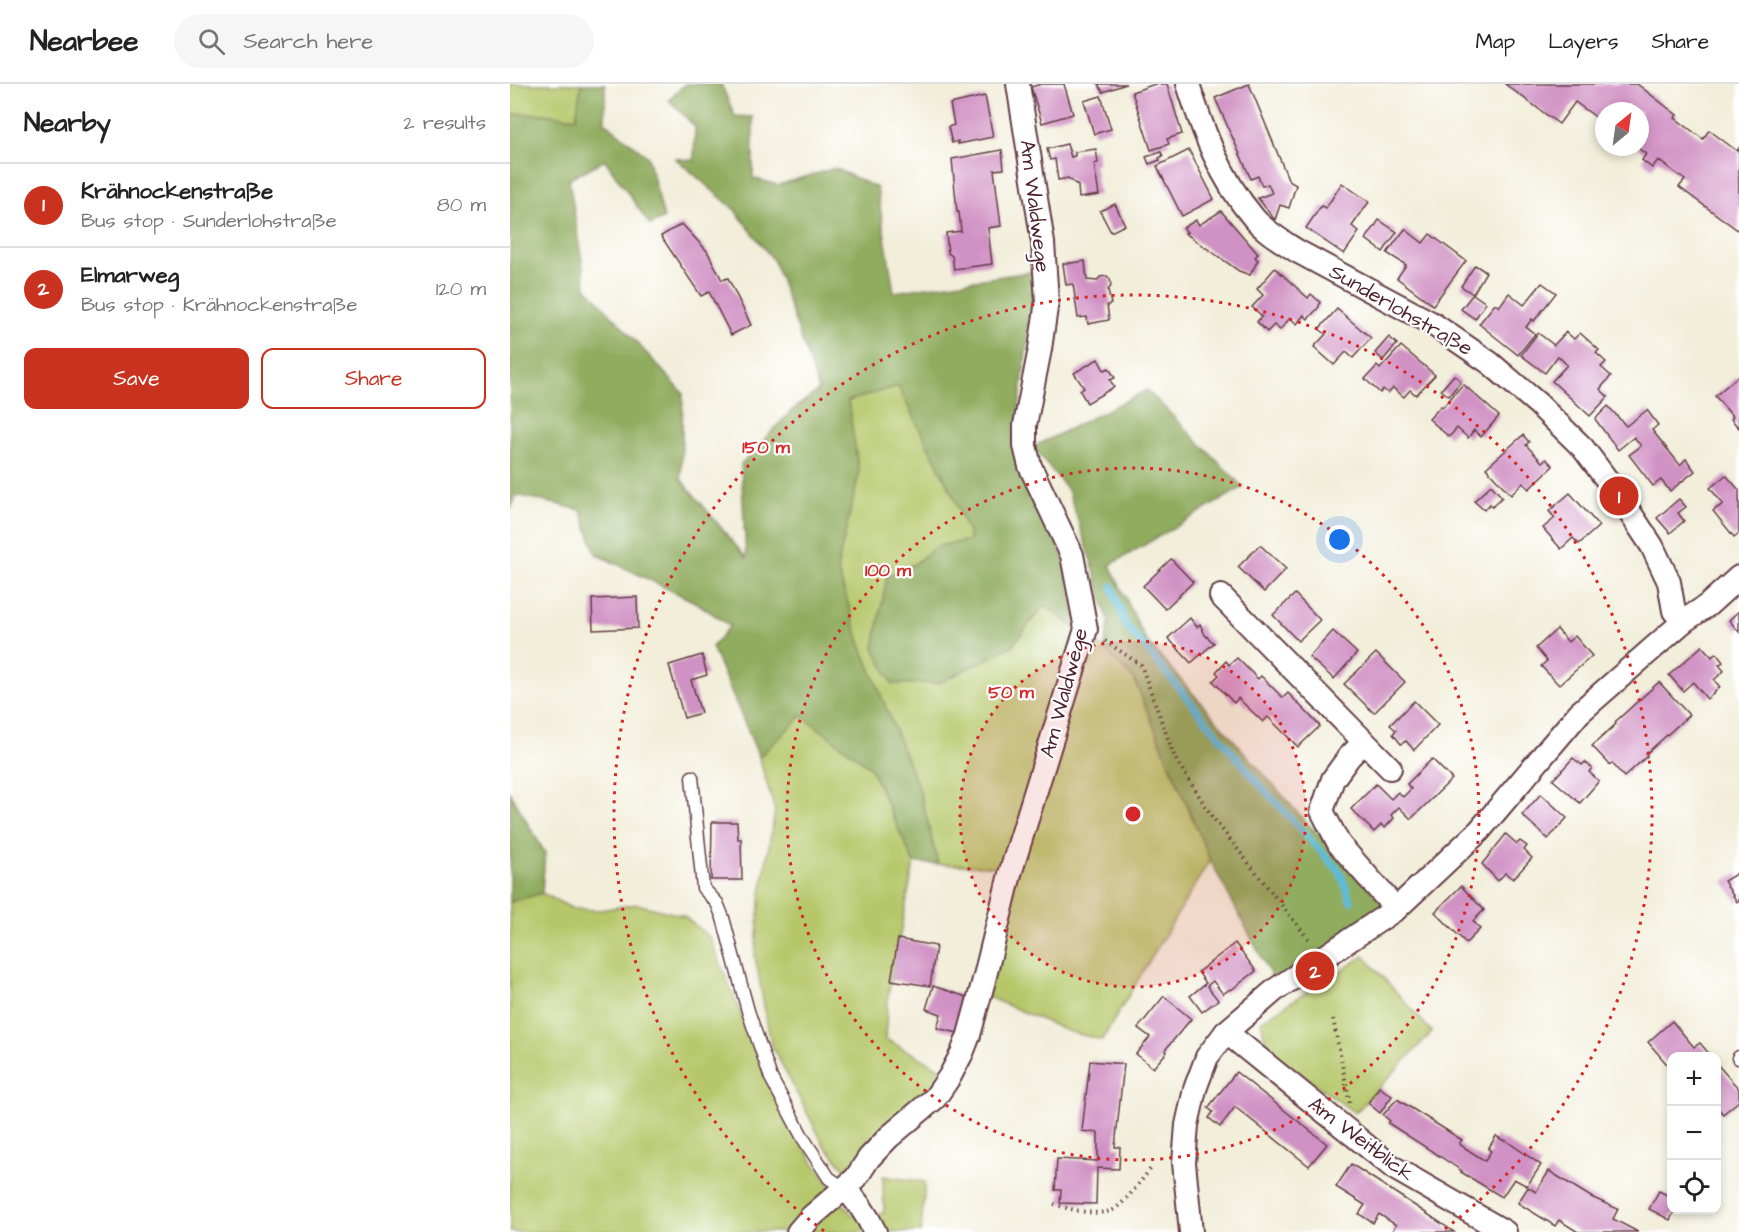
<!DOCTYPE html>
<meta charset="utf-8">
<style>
:root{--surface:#fff;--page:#f6f6f6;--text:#222;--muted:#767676;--line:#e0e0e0;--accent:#c8321e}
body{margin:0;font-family:"Architects Daughter",sans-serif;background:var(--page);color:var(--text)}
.controls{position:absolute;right:18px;bottom:18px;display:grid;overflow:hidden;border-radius:12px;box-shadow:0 3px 9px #0003}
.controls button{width:54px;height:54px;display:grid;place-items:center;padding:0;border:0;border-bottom:2px solid var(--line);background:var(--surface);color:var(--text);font:30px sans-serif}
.compass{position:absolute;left:1085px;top:18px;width:54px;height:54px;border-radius:50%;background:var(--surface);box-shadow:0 3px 9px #0003;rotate:29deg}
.you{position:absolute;left:830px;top:456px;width:21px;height:21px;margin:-15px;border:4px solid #fff;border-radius:50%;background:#1a73e8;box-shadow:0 0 0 9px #1a73e833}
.badge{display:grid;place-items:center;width:39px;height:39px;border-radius:50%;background:var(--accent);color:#fff;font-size:20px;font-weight:700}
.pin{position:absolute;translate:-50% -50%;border:3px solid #fff;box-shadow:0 2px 6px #0006}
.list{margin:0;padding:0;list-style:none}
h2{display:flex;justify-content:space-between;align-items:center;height:78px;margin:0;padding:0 24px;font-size:26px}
h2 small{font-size:20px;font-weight:400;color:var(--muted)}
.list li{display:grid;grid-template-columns:39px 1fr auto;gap:18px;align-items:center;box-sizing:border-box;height:84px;padding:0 24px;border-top:2px solid var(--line)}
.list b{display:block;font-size:22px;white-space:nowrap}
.list p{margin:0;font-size:20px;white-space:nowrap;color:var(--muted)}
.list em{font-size:20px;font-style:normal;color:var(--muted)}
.actions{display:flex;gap:12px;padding:18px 24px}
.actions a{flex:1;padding:14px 0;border:2px solid var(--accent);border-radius:12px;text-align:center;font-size:21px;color:var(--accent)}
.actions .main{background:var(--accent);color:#fff}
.icon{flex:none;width:33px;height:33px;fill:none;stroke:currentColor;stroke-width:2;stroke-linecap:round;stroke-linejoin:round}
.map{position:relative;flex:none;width:1229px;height:1148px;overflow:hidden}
header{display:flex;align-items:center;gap:36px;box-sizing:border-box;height:84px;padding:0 30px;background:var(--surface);border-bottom:2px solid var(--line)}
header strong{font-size:28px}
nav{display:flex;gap:33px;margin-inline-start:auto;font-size:21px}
.search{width:420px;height:54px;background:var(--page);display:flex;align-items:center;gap:15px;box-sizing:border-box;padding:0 21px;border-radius:33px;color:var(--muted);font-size:22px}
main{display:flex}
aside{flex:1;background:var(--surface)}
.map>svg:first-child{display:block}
.green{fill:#b6c76a;stroke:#80734a;stroke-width:1.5}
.forest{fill:#90ac5e;stroke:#6d6644;stroke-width:1.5}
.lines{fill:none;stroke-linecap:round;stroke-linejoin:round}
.stream{stroke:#5bbcd9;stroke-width:7}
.building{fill:#d091c4}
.service-casing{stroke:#633e45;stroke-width:15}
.minor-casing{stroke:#633e45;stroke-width:26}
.path{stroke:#633e45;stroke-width:4;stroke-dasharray:1.5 4.5;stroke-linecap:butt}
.service{stroke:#fff;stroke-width:12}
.minor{stroke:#fff;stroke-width:22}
.ring{fill:none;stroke:#d62828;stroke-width:3;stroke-dasharray:3 6}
.labels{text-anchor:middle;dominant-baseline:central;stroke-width:4.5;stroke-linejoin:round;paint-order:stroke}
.street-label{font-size:21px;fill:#4a1f2b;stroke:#fff}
.centre{fill:#d62828;stroke:#fff;stroke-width:3}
.ring-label{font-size:18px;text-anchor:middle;font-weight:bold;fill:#d62828;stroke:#fff;stroke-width:4.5;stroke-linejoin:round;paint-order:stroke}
</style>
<header>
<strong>Nearbee</strong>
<div class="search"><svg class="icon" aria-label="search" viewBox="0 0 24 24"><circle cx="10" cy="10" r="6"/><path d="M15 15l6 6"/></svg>Search here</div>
<nav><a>Map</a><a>Layers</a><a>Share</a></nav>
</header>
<main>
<aside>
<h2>Nearby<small>2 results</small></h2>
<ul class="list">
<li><span class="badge">1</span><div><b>Krähnockenstraße</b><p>Bus stop · Sunderlohstraße</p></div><em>80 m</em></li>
<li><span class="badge">2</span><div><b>Elmarweg</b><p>Bus stop · Krähnockenstraße</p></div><em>120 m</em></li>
</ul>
<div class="actions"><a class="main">Save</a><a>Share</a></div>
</aside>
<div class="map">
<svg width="1229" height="1148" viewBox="0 0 1229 1148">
<rect width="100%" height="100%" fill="#fff"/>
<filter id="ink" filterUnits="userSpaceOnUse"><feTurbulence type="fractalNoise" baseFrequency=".0167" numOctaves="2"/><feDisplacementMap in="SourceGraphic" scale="12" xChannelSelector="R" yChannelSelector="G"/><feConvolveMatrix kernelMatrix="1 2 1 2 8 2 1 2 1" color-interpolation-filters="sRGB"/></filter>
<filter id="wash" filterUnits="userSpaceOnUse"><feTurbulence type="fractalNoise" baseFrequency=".008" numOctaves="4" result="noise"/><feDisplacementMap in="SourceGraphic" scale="24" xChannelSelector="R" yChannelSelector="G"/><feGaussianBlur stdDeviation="1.35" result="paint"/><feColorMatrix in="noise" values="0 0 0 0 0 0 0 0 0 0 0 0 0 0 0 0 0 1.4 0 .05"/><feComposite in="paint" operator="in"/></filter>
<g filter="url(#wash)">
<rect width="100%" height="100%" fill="#f2eeda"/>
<g class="green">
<polygon points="0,0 71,0 67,34 31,30 0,30"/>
<polygon points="388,302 443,411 461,457 427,462 404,480 377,492 429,599 502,562 534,521 594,565 624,595 700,776 592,956 560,948 478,913 495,783 428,780 410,708 350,559 327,484 349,390 338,317"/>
<polygon points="292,631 360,683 404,779 378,911 375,955 435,987 405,1022 360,1056 336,1086 314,1061 261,960 245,872 251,809 265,727 249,673"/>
<polygon points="32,809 63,825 90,826 127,820 174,832 200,854 262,1006 304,1079 342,1131 374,1129 373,1092 415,1098 411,1148 0,1148 0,818"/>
<polygon points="854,872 922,948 845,1029 763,969 755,956 751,937"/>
</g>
<g class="forest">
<polygon points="71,0 95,0 95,38 138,73 154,134 140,141 95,76 59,95 76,203 173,309 171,395 236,474 231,380 281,327 309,306 264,177 225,126 165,74 184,77 185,43 159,16 175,0 211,0 225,32 243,33 243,94 268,101 325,84 367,104 384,208 526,187 509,326 506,382 552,469 569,546 534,521 502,562 429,599 382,600 364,564 377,492 404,480 427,462 461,456 443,411 388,302 338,317 349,390 327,484 350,559 410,708 428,780 404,779 360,683 292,632 249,673 202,563 220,542 187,519 86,470 71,426 7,411 0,426 0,30 31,30 66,34"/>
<polygon points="637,306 733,403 600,481 635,555 794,736 821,763 877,824 766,901 700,776 624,595 594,565 599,539 581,476 558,406 523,363"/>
<polygon points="0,709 35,769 32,809 0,818"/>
</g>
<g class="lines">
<polyline class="stream" points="602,502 615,540 750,701 830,788 841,817"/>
</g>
<g id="blocks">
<g class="building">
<polygon points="531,0 554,0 563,30 532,39 521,3"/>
<polygon points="588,0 616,0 593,8"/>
<polygon points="645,0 657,0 672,50 657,55 659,60 641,66 622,8"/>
<polygon points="739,0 779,97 786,101 779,124 770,121 765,136 748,114 762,109 758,100 752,102 748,92 741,95 705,14"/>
<polygon points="995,0 1127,0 1167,31 1165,34 1193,55 1199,46 1227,67 1229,64 1229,147 1169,103 1175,96 1148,76 1142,84 1132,76 1136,70 1126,63 1130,63 1130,27 1094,27 1094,39 1065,18 1049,40"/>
<polygon points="475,12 483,53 448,60 448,57 442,59 438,43 444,41 440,20"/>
<polygon points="591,12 601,45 584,50 574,17"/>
<polygon points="557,60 561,73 565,72 565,68 586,65 588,79 584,80 589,111 569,114 568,102 558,94 548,96 545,75 540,76 537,65"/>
<polygon points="492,66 494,85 484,86 491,142 478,144 482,180 444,185 442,172 438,169 436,149 451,147 449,128 447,128 442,75"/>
<polygon points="679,66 704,115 672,132 647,82"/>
<polygon points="651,68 653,72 649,74 650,76 639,80 636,73"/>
<polygon points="832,99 859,118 842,142 849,148 834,170 796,144 811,122 816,124"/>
<polygon points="605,120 615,141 601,148 590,127"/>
<polygon points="711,127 748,170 745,173 748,176 740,191 729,187 675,149 677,148 673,144 686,136 689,141"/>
<polygon points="869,136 887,148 873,168 856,155"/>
<polygon points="172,140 197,167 212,196 218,194 241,241 221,251 199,208 191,212 151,152"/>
<polygon points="895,145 913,159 920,150 956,177 923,221 887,194 896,181 877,169"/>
<polygon points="575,177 577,196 587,197 590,193 597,192 600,195 601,202 598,206 601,220 597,221 599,236 578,240 577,233 568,234 563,200 556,201 553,180"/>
<polygon points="965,181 976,188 963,210 951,202"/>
<polygon points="765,184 798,214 801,210 810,218 809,223 798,235 794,231 787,240 780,234 770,246 764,241 757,248 747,238 752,232 742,223 753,211 747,205"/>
<polygon points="1032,199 1046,209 1024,237 1022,235 1016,243 1025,250 1008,271 969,240 985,220 989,223 999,209 1014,221"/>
<polygon points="963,210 976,219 965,235 951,225"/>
<polygon points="827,225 861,254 843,274 836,268 824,281 804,263 816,250 809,245"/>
<polygon points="1056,248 1064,255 1070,249 1089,266 1086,269 1096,278 1091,283 1101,292 1090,305 1098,313 1080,332 1042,297 1057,281 1048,272 1035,289 1011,271 1028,249 1044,261"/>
<polygon points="879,253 887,260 873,276 865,269"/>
<polygon points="891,262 925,291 906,311 900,306 894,313 883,304 878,309 873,305 870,309 855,295 867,282 870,285"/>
<polygon points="588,275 594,286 599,284 605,294 600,296 604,303 577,319 570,307 574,304 564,289"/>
<polygon points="944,291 951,297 939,312 931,306"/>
<polygon points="1227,293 1229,295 1229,344 1221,335 1223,333 1205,312"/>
<polygon points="953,300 989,332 971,353 964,346 958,354 947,344 939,353 919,335 931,322 933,323"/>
<polygon points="1098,322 1116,342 1137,326 1148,341 1142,346 1170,381 1176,375 1185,387 1160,407 1151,396 1143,402 1119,371 1131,362 1124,353 1108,366 1085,335"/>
<polygon points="1013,351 1019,358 1016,361 1032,378 1036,375 1043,382 1019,405 1013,399 1001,411 976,384"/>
<polygon points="1216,391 1229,406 1229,449 1224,453 1203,427 1213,420 1200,404"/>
<polygon points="981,401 992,413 982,423 980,420 974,426 964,417"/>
<polygon points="1060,409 1089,442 1069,460 1063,454 1051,465 1033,444 1045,434 1039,427"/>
<polygon points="1169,415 1176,423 1168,429 1174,437 1160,449 1147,434"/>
<polygon points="750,461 776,485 754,508 728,483"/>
<polygon points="661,475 683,498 655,525 633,502"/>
<polygon points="785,510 810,536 788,557 763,531"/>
<polygon points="127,513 128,544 83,546 82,515"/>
<polygon points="1229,527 1229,548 1219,536"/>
<polygon points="680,534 687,543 690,540 695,551 704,559 681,579 658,554"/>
<polygon points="1047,545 1058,558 1065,552 1082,572 1049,601 1031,582 1037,577 1026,564"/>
<polygon points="823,547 847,569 824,595 799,573"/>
<polygon points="1192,562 1202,573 1206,569 1213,578 1209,581 1214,587 1204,596 1210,603 1197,615 1183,598 1173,607 1159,591"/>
<polygon points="866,569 895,598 864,629 834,600"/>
<polygon points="192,571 197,591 181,596 191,629 174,634 159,581"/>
<polygon points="727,574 748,595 751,592 773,614 778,609 810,642 788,663 758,633 753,638 728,614 724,619 703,597 709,591 706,588 716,577 719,581"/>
<polygon points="1149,598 1179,631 1136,670 1137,672 1114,693 1102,679 1100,681 1082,662 1106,640 1105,638"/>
<polygon points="904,617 928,641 904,666 896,657 891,660 883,650 886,646 880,641"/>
<polygon points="1063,674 1072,681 1075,678 1082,684 1079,688 1089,697 1070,719 1043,696"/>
<polygon points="922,675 942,695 901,735 889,723 881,731 884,734 875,744 871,741 864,748 841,725 866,700 881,715 888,708 893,713 901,705 897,700"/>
<polygon points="1031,710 1057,734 1038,755 1012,731"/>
<polygon points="202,738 227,738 228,755 231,755 232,796 201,796"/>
<polygon points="996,750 1007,760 1010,757 1017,762 1014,766 1022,774 1003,795 995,789 988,797 972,780"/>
<polygon points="1229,788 1229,817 1227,818 1214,797"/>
<polygon points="951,802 974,826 963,837 970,845 956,859 925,828"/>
<polygon points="388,855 426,862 420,902 381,896"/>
<polygon points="725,859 746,887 721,906 720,905 713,910 703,897 697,902 708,916 692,928 680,912 696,899 688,888"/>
<polygon points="423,902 457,913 448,949 427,944 431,930 416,925"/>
<polygon points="654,912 681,935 655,966 657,968 643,984 626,970 640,953 628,944"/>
<polygon points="1162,937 1184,963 1190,959 1201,972 1161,972 1161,985 1138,958"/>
<polygon points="580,977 614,980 605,1063 610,1063 609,1085 587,1084 586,1120 550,1119 551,1106 545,1106 547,1075 588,1077 588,1049 572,1047"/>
<polygon points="1206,979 1229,1005 1229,1017 1213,1030 1206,1022"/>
<polygon points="726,988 817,1060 799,1082 725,1023 710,1043 699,1034 703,1028 698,1024"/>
<polygon points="869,1003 882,1012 870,1029 858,1019"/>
<polygon points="887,1015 952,1056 949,1060 975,1077 981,1067 978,1065 986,1052 994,1057 995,1056 1031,1081 1017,1102 1004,1095 992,1113 951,1088 952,1087 937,1077 878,1039 880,1037 873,1031"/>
<polygon points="841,1080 916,1129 944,1148 881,1148 886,1141 869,1130 863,1139 849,1130 855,1121 826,1103"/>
<polygon points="1039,1087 1081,1113 1108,1125 1103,1135 1128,1148 1068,1148 1049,1136 1045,1142 1008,1119 1018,1103 1026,1108"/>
<polygon points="1149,1107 1161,1113 1161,1125 1165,1126 1160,1136 1139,1125"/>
</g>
</g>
</g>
<g filter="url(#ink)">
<use href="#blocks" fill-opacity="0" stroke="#633e45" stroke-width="1.5"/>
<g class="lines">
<defs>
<g id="service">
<polyline points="182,693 193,804 207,819 213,834 238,927 261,994 293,1054 319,1094 335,1105"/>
<polyline points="1228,974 1229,973"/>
</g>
<g id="minor">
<path d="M678,0C693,47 710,94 743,133C754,147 772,157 787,167L923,240L980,279L1028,320L1073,364L1109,412L1142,462L1159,498L1164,527L1174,537"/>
<polyline points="711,512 880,684"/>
<polyline points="854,658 839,673 823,695 812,727 829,760 886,825"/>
<polyline points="716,948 884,1084 995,1148"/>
<path d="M335,1105C349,1118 357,1131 365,1148"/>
<polyline points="288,1148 301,1133 346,1094 359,1074 379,1053 425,1014 440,992 452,969 459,951 474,896 500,790 576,545 562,471 520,382 515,362 515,341 530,265 537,217 533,159 508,0"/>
<polyline points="681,1148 674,1079 677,1041 685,1005 697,973 716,948 765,906 886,825 969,747 1069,629 1174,537 1198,521 1229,493"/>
</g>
</defs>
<use href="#service" class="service-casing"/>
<use href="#minor" class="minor-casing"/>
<g class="path">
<polyline points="595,557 631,581 665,674 703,734 800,857"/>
<polyline points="823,935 840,1020"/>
<path d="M544,1120C557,1125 585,1132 600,1127C614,1122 632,1095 642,1083"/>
</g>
<use href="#service" class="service"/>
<use href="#minor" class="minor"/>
</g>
</g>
<circle cx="623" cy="730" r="173" fill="#d62828" fill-opacity=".12"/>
<g class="ring">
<circle cx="623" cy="730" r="173"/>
<circle cx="623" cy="730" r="346"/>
<path d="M314 1147A519 519 0 1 1 932 1147"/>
</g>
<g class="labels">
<g class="street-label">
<text transform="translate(525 122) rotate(83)">Am Waldwege</text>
<text transform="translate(891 226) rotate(30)">Sunderlohstraße</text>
<text transform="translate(554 609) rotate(-75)">Am Waldwege</text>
<text transform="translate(851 1055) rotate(37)">Am Weitblick</text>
</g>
</g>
<circle cx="623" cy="730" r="9" class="centre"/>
<g class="ring-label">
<text x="256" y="369">150 m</text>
<text x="378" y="492">100 m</text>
<text x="501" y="614">50 m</text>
</g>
</svg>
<div class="controls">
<button>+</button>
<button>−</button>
<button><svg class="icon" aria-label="locate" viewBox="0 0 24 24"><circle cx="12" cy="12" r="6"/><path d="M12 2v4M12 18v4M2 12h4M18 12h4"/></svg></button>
</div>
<svg class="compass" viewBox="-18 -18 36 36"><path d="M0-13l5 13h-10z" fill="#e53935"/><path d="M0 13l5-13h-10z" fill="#767676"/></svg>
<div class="you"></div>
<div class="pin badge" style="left:1109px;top:412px">1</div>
<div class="pin badge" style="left:805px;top:887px">2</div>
</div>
</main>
